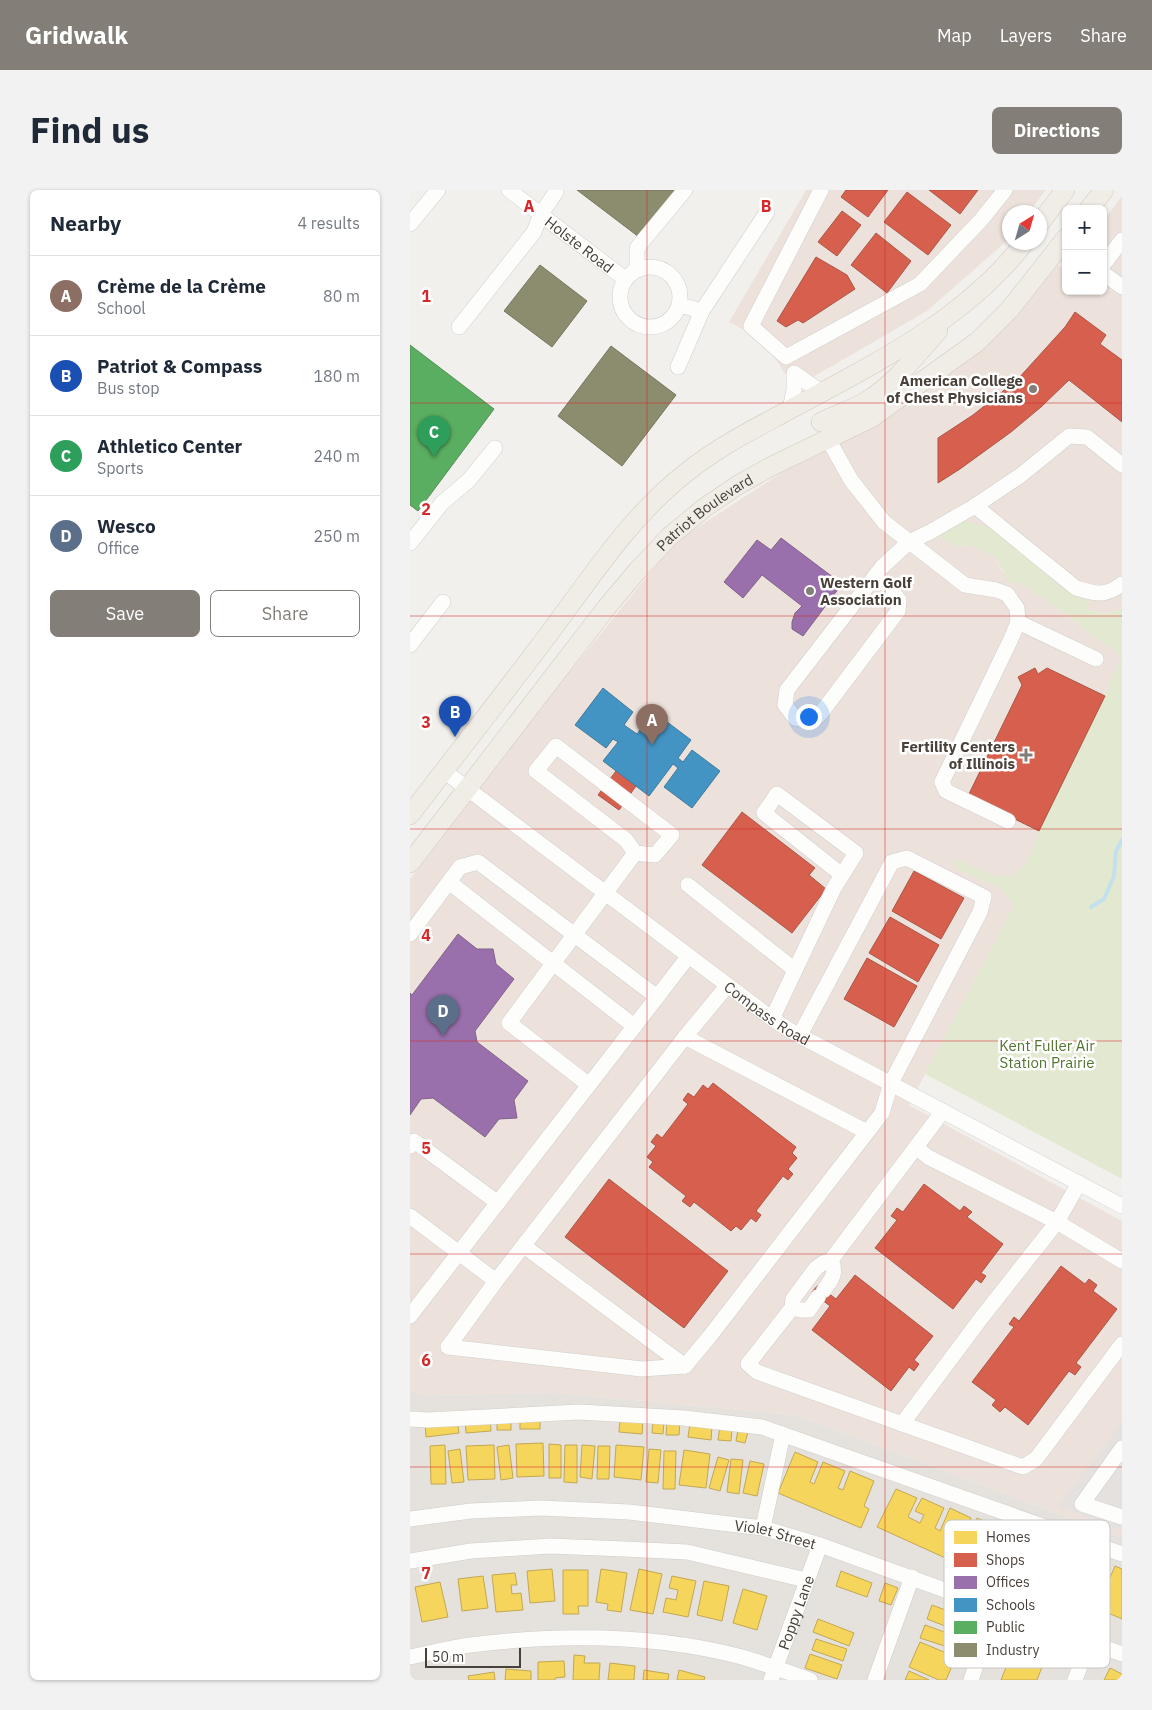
<!DOCTYPE html>
<meta charset="utf-8">
<style>
:root{--surface:#fff;--page:#f2f2f3;--text:#1f2937;--muted:#747a83;--line:#e0e1e3;--accent:#847e78}
body{margin:0;font-family:"IBM Plex Sans",sans-serif;background:var(--page);color:var(--text)}
.controls{position:absolute;right:15px;top:15px;display:grid;overflow:hidden;border-radius:8px;box-shadow:0 1px 4px #0004}
.controls button{width:45px;height:45px;display:grid;place-items:center;padding:0;border:0;border-bottom:1px solid var(--line);background:var(--surface);color:var(--text);font:25px sans-serif}
.compass{position:absolute;left:592px;top:15px;width:45px;height:45px;border-radius:50%;background:var(--surface);box-shadow:0 1px 4px #0004;rotate:37deg}
.scale{position:absolute;left:15px;bottom:12px;width:96px;box-sizing:border-box;padding-left:5px;border:2px solid #484039;border-top:0;font-size:14px;line-height:18px;white-space:nowrap;color:#484039;-webkit-text-stroke:4px #fff;paint-order:stroke}
.you{position:absolute;left:398px;top:526px;width:18px;height:18px;margin:-12px;border:4px solid #fff;border-radius:50%;background:#1a73e8;box-shadow:0 0 0 8px #1a73e833}
.badge{display:grid;place-items:center;width:32px;height:32px;border-radius:50%;background:var(--accent);color:#fff;font-size:16px;font-weight:700}
.pin{position:absolute;translate:-50% -41px;filter:drop-shadow(0 1px 2px #0008)}
.pin::after{content:'';position:absolute;top:26px;width:18px;height:15px;background:inherit;clip-path:polygon(0 0,100% 0,50% 100%)}
.list{margin:0;padding:0;list-style:none}
h2{display:flex;justify-content:space-between;align-items:center;height:65px;margin:0;padding:0 20px;font-size:21px}
h2 small{font-size:16px;font-weight:400;color:var(--muted)}
.list li{display:grid;grid-template-columns:32px 1fr auto;gap:15px;align-items:center;box-sizing:border-box;height:80px;padding:0 20px;border-top:1px solid var(--line)}
.list b{display:block;font-size:19px;white-space:nowrap}
.list p{margin:0;font-size:16px;white-space:nowrap;color:var(--muted)}
.list em{font-size:16px;font-style:normal;color:var(--muted)}
.actions{display:flex;gap:10px;padding:15px 20px}
.actions a{flex:1;padding:11px 0;border:1px solid var(--accent);border-radius:8px;text-align:center;font-size:18px;color:var(--accent)}
.actions .main{background:var(--accent);color:#fff}
.map{position:relative;flex:none;width:712px;height:1490px;overflow:hidden;border-radius:8px}
header{display:flex;align-items:center;gap:30px;box-sizing:border-box;height:70px;padding:0 25px;background:var(--accent);color:#fff}
header strong{font-size:24px}
nav{display:flex;gap:28px;margin-inline-start:auto;font-size:18px}
.intro{display:flex;align-items:center;justify-content:space-between;box-sizing:border-box;height:120px;padding:0 30px}
h1{margin:0;font-size:35px}
.button{padding:12px 22px;border-radius:8px;background:var(--accent);color:#fff;font-size:18px;font-weight:700}
main{display:flex;gap:30px;padding:0 30px}
aside{flex:1;background:var(--surface);border-radius:8px;box-shadow:0 1px 4px #0004}
.map>svg:first-child{display:block}
.residential{fill:#e5e1dc}
.commercial{fill:#ece2db}
.green{fill:#e3e9d0}
.parking{fill:#e4e1de}
.homes{fill:#f6d55c;stroke:#c2a852}
.shops{fill:#d6604d;stroke:#ab5647}
.offices{fill:#9970ab;stroke:#816289}
.schools{fill:#4393c3;stroke:#447a9a}
.public{fill:#5aae61;stroke:#558d55}
.industry{fill:#8c8c6e;stroke:#78755e}
.lines{fill:none;stroke-linecap:round;stroke-linejoin:round}
.stream{stroke:#c2e1ec;stroke-width:4}
.minor-casing{stroke:#d0cecb;stroke-width:16}
.major-casing{stroke:#d3c9bc;stroke-width:20}
.minor{stroke:#fdfdfc;stroke-width:15}
.major{stroke:#f0ece6;stroke-width:19}
.grid{fill:none;stroke:#d62828;stroke-width:1;stroke-opacity:0.55}
.poi-dot{fill:#847e78;stroke:#fff;stroke-width:2}
.labels{text-anchor:middle;dominant-baseline:central;stroke-width:5;stroke-linejoin:round;paint-order:stroke}
.street-label{font-size:15px;fill:#484039;stroke:#fff}
.poi-label{font-size:15px;font-weight:bold;fill:#484039;stroke:#fff;text-anchor:end}
.park-label{font-size:15px;fill:#547531;stroke:#fff}
.key{fill:#fff;stroke:#c8c6c4;stroke-width:1}
.key-label{font-size:14px;fill:#484039}
.grid-label{font-size:16px;text-anchor:middle;font-weight:bold;fill:#d62828;stroke:#fff;stroke-width:5;stroke-linejoin:round;paint-order:stroke}
</style>
<header>
<strong>Gridwalk</strong>
<nav><a>Map</a><a>Layers</a><a>Share</a></nav>
</header>
<div class="intro"><h1>Find us</h1><a class="button">Directions</a></div>
<main>
<aside>
<h2>Nearby<small>4 results</small></h2>
<ul class="list">
<li><span class="badge" style="background:#8d6e63">A</span><div><b>Crème de la Crème</b><p>School</p></div><em>80 m</em></li>
<li><span class="badge" style="background:#1a4fb4">B</span><div><b>Patriot &amp; Compass</b><p>Bus stop</p></div><em>180 m</em></li>
<li><span class="badge" style="background:#2e9e5b">C</span><div><b>Athletico Center</b><p>Sports</p></div><em>240 m</em></li>
<li><span class="badge" style="background:#5c6f8a">D</span><div><b>Wesco</b><p>Office</p></div><em>250 m</em></li>
</ul>
<div class="actions"><a class="main">Save</a><a>Share</a></div>
</aside>
<div class="map">
<svg width="712" height="1490" viewBox="0 0 712 1490">
<rect width="100%" height="100%" fill="#f2f0ed"/>
<polygon class="residential" points="0,1200 16,1205 147,1203 386,1225 712,1348 712,1490 0,1490"/>
<g class="commercial">
<polygon points="396,0 636,0 619,22 600,22 599,49 517,121 384,198 365,168 342,144 319,132"/>
<polygon points="712,6 712,419 695,424 678,420 648,392 584,339 542,355 563,356 584,366 593,383 611,393 666,432 676,441 704,459 711,469 629,641 615,675 603,686 586,686 544,669 548,680 590,698 604,715 499,915 712,1031 712,1348 386,1225 147,1203 16,1205 0,1200 0,689 140,506 265,352 391,270 476,225 645,74 656,80 656,101 693,101 693,31"/>
</g>
<polygon class="green" points="555,331 584,339 648,392 679,412 678,420 695,424 712,419 712,989 515,884 604,715 590,698 548,680 543,668 586,686 603,686 615,675 629,641 711,469 704,459 676,441 666,432 611,393 599,392 584,366 563,356 542,355 526,345"/>
<polygon class="parking" points="712,1233 712,1341 648,1316"/>
<g class="homes">
<rect x="110" y="1226" width="20" height="13"/>
<polygon points="80,1227 81,1241 56,1243 55,1229"/>
<rect x="87" y="1227" width="14" height="13"/>
<polygon points="210,1228 233,1230 232,1244 209,1242"/>
<polygon points="47,1230 49,1243 16,1247 15,1233"/>
<polygon points="243,1231 254,1232 253,1244 242,1243"/>
<polygon points="257,1232 270,1232 269,1245 256,1245"/>
<polygon points="280,1233 302,1236 301,1250 278,1247"/>
<polygon points="310,1236 322,1238 321,1251 308,1250"/>
<polygon points="328,1240 338,1242 335,1253 326,1251"/>
<polygon points="133,1253 134,1286 107,1287 106,1254"/>
<polygon points="139,1254 151,1255 151,1288 139,1288"/>
<polygon points="35,1255 36,1294 21,1294 20,1256"/>
<polygon points="84,1255 85,1289 58,1290 56,1256"/>
<polygon points="99,1255 103,1288 91,1290 87,1257"/>
<polygon points="155,1255 167,1255 167,1293 154,1292"/>
<polygon points="172,1255 185,1256 182,1289 170,1287"/>
<polygon points="206,1255 234,1257 231,1290 204,1287"/>
<polygon points="188,1256 200,1256 199,1289 187,1289"/>
<polygon points="50,1259 54,1292 42,1293 38,1261"/>
<polygon points="239,1259 251,1260 248,1293 236,1292"/>
<polygon points="274,1260 300,1264 296,1298 269,1295"/>
<polygon points="254,1261 266,1261 265,1299 253,1299"/>
<polygon points="385,1262 408,1272 400,1292 404,1294 413,1272 435,1281 428,1298 433,1300 440,1281 464,1291 454,1316 459,1319 451,1338 368,1303"/>
<polygon points="308,1267 319,1270 310,1301 299,1298"/>
<polygon points="321,1269 333,1270 329,1304 317,1302"/>
<polygon points="340,1271 354,1274 347,1306 333,1303"/>
<polygon points="486,1299 507,1308 498,1327 510,1333 514,1325 505,1321 512,1308 534,1318 525,1338 530,1341 540,1318 561,1328 552,1348 557,1350 567,1328 588,1337 579,1358 584,1361 573,1385 467,1337"/>
<polygon points="705,1376 712,1379 712,1429 687,1418"/>
<polygon points="142,1379 145,1411 120,1413 117,1381"/>
<polygon points="191,1379 217,1383 211,1422 197,1420 198,1414 186,1412"/>
<polygon points="229,1379 252,1384 243,1424 220,1420"/>
<polygon points="153,1380 178,1380 178,1416 168,1416 169,1424 153,1424"/>
<polygon points="431,1381 462,1393 457,1407 426,1396"/>
<polygon points="105,1383 107,1395 101,1395 102,1404 111,1403 113,1420 86,1422 82,1385"/>
<polygon points="73,1386 78,1418 52,1421 48,1389"/>
<polygon points="262,1386 286,1391 278,1427 253,1422 256,1408 266,1410 268,1400 259,1398"/>
<polygon points="294,1391 319,1396 312,1431 287,1425"/>
<polygon points="30,1392 38,1427 12,1432 5,1397"/>
<polygon points="475,1393 488,1398 481,1415 469,1411"/>
<polygon points="333,1399 357,1406 347,1440 323,1433"/>
<polygon points="522,1415 554,1427 548,1441 517,1429"/>
<polygon points="408,1429 444,1443 439,1456 403,1442"/>
<polygon points="515,1435 551,1448 547,1460 510,1448"/>
<polygon points="406,1449 437,1459 433,1471 402,1460"/>
<polygon points="510,1452 546,1467 536,1490 529,1490 499,1477"/>
<polygon points="650,1462 661,1467 657,1478 645,1473"/>
<polygon points="400,1464 432,1475 427,1489 395,1478"/>
<polygon points="164,1465 175,1466 174,1473 190,1473 189,1490 163,1490"/>
<polygon points="601,1465 632,1477 627,1490 591,1490"/>
<polygon points="154,1471 155,1487 145,1488 145,1490 128,1490 128,1472"/>
<polygon points="200,1473 225,1476 224,1490 198,1490"/>
<polygon points="700,1478 712,1484 712,1490 694,1490"/>
<polygon points="96,1479 121,1481 121,1490 95,1490"/>
<polygon points="234,1480 259,1484 258,1490 233,1490"/>
<polygon points="269,1480 295,1487 294,1490 267,1490"/>
<polygon points="499,1481 519,1490 495,1490"/>
<polygon points="84,1482 85,1490 59,1490 58,1486"/>
</g>
<g class="shops">
<polygon points="436,0 478,0 458,27 431,7"/>
<polygon points="519,0 568,0 550,24"/>
<polygon points="497,2 541,35 518,65 474,32"/>
<polygon points="432,21 451,35 427,66 408,52"/>
<polygon points="466,43 501,71 477,103 441,75"/>
<polygon points="406,67 437,85 445,99 393,133 388,130 376,137 367,131"/>
<polygon points="665,122 696,145 690,154 712,170 712,232 659,190 631,217 601,242 550,279 528,293 528,248 563,225 607,190 655,137"/>
<polygon points="625,478 628,484 637,478 695,506 629,641 558,606 612,495 608,487"/>
<polygon points="206,581 226,596 209,620 188,605"/>
<polygon points="332,622 405,678 399,685 416,699 382,743 292,675"/>
<polygon points="504,681 554,708 531,749 482,721"/>
<polygon points="480,727 529,755 508,792 459,763"/>
<polygon points="457,768 507,796 484,837 434,809"/>
<polygon points="303,893 386,957 382,963 387,968 378,979 383,984 378,990 373,986 346,1021 351,1025 346,1032 341,1028 331,1040 326,1036 321,1041 284,1012 280,1017 272,1011 276,1006 239,977 243,972 237,967 246,956 241,952 247,944 252,948 278,914 273,910 278,903 284,907 293,895 298,899"/>
<polygon points="199,989 318,1081 274,1138 155,1047"/>
<polygon points="514,994 550,1021 554,1016 562,1022 557,1027 593,1054 571,1083 576,1086 571,1093 566,1089 543,1119 465,1058 487,1030 481,1026 487,1018 493,1022"/>
<polygon points="651,1076 675,1094 679,1089 687,1095 683,1101 707,1119 666,1173 671,1177 665,1185 659,1181 618,1235 595,1217 590,1222 582,1215 586,1210 562,1192 604,1137 599,1134 604,1127 609,1131"/>
<polygon points="445,1085 523,1146 504,1170 509,1174 504,1181 499,1177 481,1201 402,1140 420,1116 402,1102 408,1095 426,1109"/>
</g>
<g class="offices">
<polygon points="371,348 432,394 393,446 382,439 382,432 385,423 392,416 352,385 333,408 314,392 347,350 361,360"/>
<polygon points="48,744 67,759 83,759 86,774 104,789 65,841 67,852 118,891 104,910 107,928 89,929 75,947 23,908 11,909 0,925 0,803 2,805"/>
</g>
<polygon class="schools" points="193,498 223,522 214,535 227,544 244,522 281,550 268,568 273,572 282,560 310,581 282,618 254,597 268,578 263,574 239,606 193,571 208,552 203,549 196,558 165,535"/>
<polygon class="public" points="0,155 84,219 8,321 0,315"/>
<g class="industry">
<polygon points="167,0 265,0 229,47"/>
<polygon points="130,75 177,111 142,157 94,121"/>
<polygon points="201,156 266,205 212,276 148,226"/>
</g>
<g class="lines">
<polyline class="stream" points="681,717 694,709 704,686 706,661 712,650"/>
<defs>
<g id="minor">
<path id="s1" d="M99,0L215,89"/>
<polyline points="411,0 341,136 376,167 510,94 571,30 595,0"/>
<polyline points="0,34 28,0"/>
<polyline points="693,75 712,50"/>
<circle cx="240" cy="107" r="30"/>
<polyline points="227,80 227,58 275,0"/>
<polyline points="693,83 712,97"/>
<polyline points="270,115 292,121 357,22"/>
<polyline points="49,137 124,42 131,24 146,2 146,0"/>
<polyline points="268,177 292,121"/>
<polyline points="380,219 384,200 384,183 411,202"/>
<polyline points="418,249 441,290 474,332 555,395 586,400 597,404 607,418 608,432 601,449 532,592 536,601 598,631"/>
<path d="M565,316L666,398C686,404 694,407 712,394"/>
<polyline points="0,353 32,313 59,290 85,258"/>
<polyline points="465,386 478,396 489,410 488,421 411,523 403,531 385,528 375,515 377,500 465,386 472,377 499,352 520,342 565,316 611,285 659,246 677,247 712,275"/>
<polyline points="608,432 686,469"/>
<polyline points="0,455 33,412"/>
<path id="s2" d="M34,581L357,825L379,840L712,1016"/>
<polyline points="225,663 216,650 126,581 146,556 262,645 245,665 225,663 99,833 179,895 278,767"/>
<polyline points="39,692 224,836"/>
<polyline points="278,695 385,780"/>
<polyline points="0,744 50,677 68,672 247,807"/>
<polyline points="317,796 275,847 457,942"/>
<polyline points="362,829 424,698 446,663 367,604 354,623 432,685"/>
<polyline points="533,921 421,1070 413,1073 406,1078 383,1109 382,1118 338,1174 347,1182 613,1277 626,1269 712,1154"/>
<polyline points="0,956 4,951 88,1013"/>
<polyline points="507,958 518,967 647,1032 669,993"/>
<polyline points="0,1026 86,1091 275,847"/>
<polyline points="114,1056 275,1176 300,1146 472,923 481,893 570,722 574,707 497,668 482,672 390,845"/>
<polyline points="86,1091 38,1157 232,1179 275,1176"/>
<path d="M414,1100C422,1089 427,1083 421,1070"/>
<polyline points="382,1118 391,1120 399,1120 408,1107"/>
<polyline points="0,1126 179,895"/>
<polyline points="0,1229 18,1230 169,1222 274,1228 352,1237 712,1364"/>
<polyline points="492,1234 572,1127 647,1032 712,1071"/>
<polyline points="712,1258 672,1314 712,1327"/>
<path id="s3" d="M0,1329L61,1321L130,1318L219,1322L353,1338L410,1355L712,1464"/>
<polyline points="353,1338 373,1244"/>
<polyline points="0,1371 61,1361 140,1356 214,1359 277,1362 396,1390"/>
<path d="M0,1467C20,1463 40,1458 60,1455C149,1444 244,1444 332,1467C355,1474 378,1482 400,1490"/>
<path id="s4" d="M361,1490L410,1355"/>
<polyline points="465,1490 502,1387"/>
<polyline points="561,1490 585,1418"/>
<polyline points="665,1490 679,1452"/>
</g>
<g id="major">
<polyline points="679,19 694,0"/>
<polyline points="630,33 655,0"/>
<path d="M411,232C427,224 445,219 460,209C486,192 507,164 528,141"/>
<path d="M0,625C46,565 93,505 138,445C181,388 220,326 277,282C308,257 344,239 379,220C464,174 555,130 615,52"/>
<path id="s5" d="M0,673L196,418L228,380L259,347L294,318L328,295L362,276L461,228L567,152L600,119L656,48"/>
</g>
</defs>
<use href="#minor" class="minor-casing"/>
<use href="#major" class="major-casing"/>
<use href="#minor" class="minor"/>
<use href="#major" class="major"/>
</g>
<path class="grid" d="M237,0V1490M475,0V1490M0,213H712M0,426H712M0,639H712M0,851H712M0,1064H712M0,1277H712"/>
<g class="poi-dot">
<circle cx="623" cy="199" r="5"/>
<circle cx="400" cy="401" r="5"/>
<path d="M613.5 557.5h5v5h5v5h-5v5h-5v-5h-5v-5h5z"/>
</g>
<g class="labels">
<g class="street-label">
<text stroke="none"><textPath href="#s1" startOffset="89">Holste Road</textPath></text>
<text stroke="none"><textPath href="#s5" startOffset="460">Patriot Boulevard</textPath></text>
<text stroke="none"><textPath href="#s2" startOffset="404">Compass Road</textPath></text>
<text stroke="none"><textPath href="#s3" startOffset="368">Violet Street</textPath></text>
<text stroke="none"><textPath href="#s4" startOffset="72">Poppy Lane</textPath></text>
</g>
<g class="poi-label">
<text x="613" y="190">American College<tspan x="613" dy="17">of Chest Physicians</tspan></text>
<text x="410" y="392" text-anchor="start">Western Golf<tspan x="410" dy="17">Association</tspan></text>
<text x="605" y="556">Fertility Centers<tspan x="605" dy="17">of Illinois</tspan></text>
</g>
<g class="park-label">
<text x="637" y="855">Kent Fuller Air<tspan x="637" dy="17">Station Prairie</tspan></text>
</g>
</g>
<rect x="534" y="1330" width="166" height="148" rx="8" class="key"/>
<rect x="544" y="1341" width="23" height="13" fill="#f6d55c"/>
<rect x="544" y="1363" width="23" height="14" fill="#d6604d"/>
<rect x="544" y="1386" width="23" height="13" fill="#9970ab"/>
<rect x="544" y="1408" width="23" height="14" fill="#4393c3"/>
<rect x="544" y="1431" width="23" height="13" fill="#5aae61"/>
<rect x="544" y="1453" width="23" height="14" fill="#8c8c6e"/>
<g class="key-label">
<text x="576" y="1352">Homes</text>
<text x="576" y="1375">Shops</text>
<text x="576" y="1397">Offices</text>
<text x="576" y="1420">Schools</text>
<text x="576" y="1442">Public</text>
<text x="576" y="1465">Industry</text>
</g>
<g class="grid-label">
<text x="119" y="22">A</text>
<text x="356" y="22">B</text>
<text x="16" y="112">1</text>
<text x="16" y="325">2</text>
<text x="16" y="538">3</text>
<text x="16" y="751">4</text>
<text x="16" y="964">5</text>
<text x="16" y="1176">6</text>
<text x="16" y="1389">7</text>
</g>
</svg>
<div class="controls">
<button>+</button>
<button>−</button>
</div>
<svg class="compass" viewBox="-18 -18 36 36"><path d="M0-13l5 13h-10z" fill="#e53935"/><path d="M0 13l5-13h-10z" fill="#747a83"/></svg>
<div class="scale">50 m</div>
<div class="you"></div>
<div class="pin badge" style="left:242px;top:555px;background:#8d6e63">A</div>
<div class="pin badge" style="left:45px;top:547px;background:#1a4fb4">B</div>
<div class="pin badge" style="left:24px;top:267px;background:#2e9e5b">C</div>
<div class="pin badge" style="left:33px;top:846px;background:#5c6f8a">D</div>
</div>
</main>
